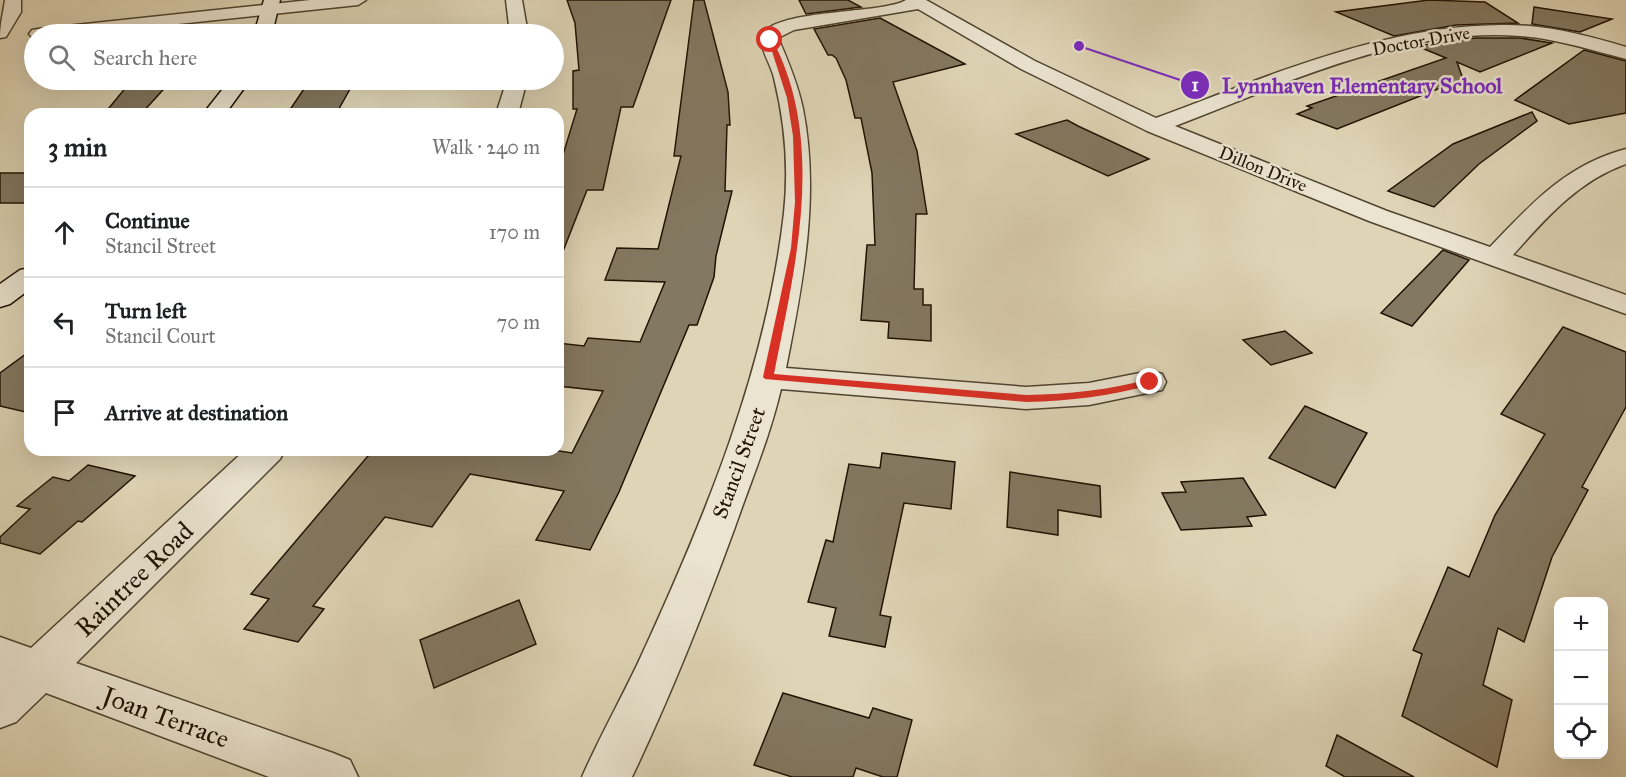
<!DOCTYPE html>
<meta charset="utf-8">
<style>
:root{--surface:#fff;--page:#f6f6f6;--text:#202124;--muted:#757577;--line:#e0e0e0}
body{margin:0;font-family:"IM FELL Great Primer",serif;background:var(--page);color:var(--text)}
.controls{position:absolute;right:18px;bottom:18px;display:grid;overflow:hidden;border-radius:12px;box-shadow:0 6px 24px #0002}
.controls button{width:54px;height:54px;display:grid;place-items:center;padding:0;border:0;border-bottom:2px solid var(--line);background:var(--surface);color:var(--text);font:30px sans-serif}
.stop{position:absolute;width:18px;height:18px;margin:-14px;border:4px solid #d93025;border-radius:50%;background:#fff}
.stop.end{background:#d93025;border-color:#fff;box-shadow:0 2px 6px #0008}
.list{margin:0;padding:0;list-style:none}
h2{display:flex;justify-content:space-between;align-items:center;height:78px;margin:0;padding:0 24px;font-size:26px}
h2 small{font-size:20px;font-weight:400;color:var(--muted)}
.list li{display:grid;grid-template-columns:39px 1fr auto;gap:18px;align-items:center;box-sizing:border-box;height:90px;padding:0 24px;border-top:2px solid var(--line)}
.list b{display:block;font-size:22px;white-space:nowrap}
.list p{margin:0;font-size:20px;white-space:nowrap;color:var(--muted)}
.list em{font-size:20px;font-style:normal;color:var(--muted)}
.icon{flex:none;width:33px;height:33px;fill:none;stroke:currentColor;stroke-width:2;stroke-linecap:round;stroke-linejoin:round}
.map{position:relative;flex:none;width:1626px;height:777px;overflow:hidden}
.search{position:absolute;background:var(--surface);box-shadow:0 6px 24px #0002;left:24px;top:24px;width:540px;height:66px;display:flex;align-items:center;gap:15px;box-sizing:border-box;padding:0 21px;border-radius:33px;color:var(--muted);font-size:22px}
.panel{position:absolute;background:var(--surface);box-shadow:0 6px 24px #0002;left:24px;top:108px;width:540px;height:348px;border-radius:18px}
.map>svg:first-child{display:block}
.building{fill:#837861;stroke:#201304;stroke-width:1.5}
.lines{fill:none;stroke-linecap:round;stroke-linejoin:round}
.minor-casing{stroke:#504430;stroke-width:3}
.secondary-casing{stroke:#201304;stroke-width:3}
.minor{fill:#eae4d0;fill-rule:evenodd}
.secondary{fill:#eae4d0;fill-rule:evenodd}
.route{fill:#d93025}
.labels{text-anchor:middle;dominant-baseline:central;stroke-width:5;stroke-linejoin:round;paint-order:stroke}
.far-street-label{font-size:18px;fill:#201304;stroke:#eae4d0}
.street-label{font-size:21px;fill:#201304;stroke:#eae4d0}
.near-street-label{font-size:26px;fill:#201304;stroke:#eae4d0}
.leader{fill:none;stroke:#7b2cbf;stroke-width:2}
.callout-dot{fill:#7b2cbf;stroke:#eae4d0;stroke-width:2}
.mark-label{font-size:18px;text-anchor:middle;font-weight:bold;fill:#fff}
.callout-label{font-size:22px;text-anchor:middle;font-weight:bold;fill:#7b2cbf;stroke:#eae4d0;stroke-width:5;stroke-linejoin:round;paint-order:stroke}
</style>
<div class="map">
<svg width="1626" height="777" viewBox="0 0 1626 777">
<rect width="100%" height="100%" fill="#dfd5b6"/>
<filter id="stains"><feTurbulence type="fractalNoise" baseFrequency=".00333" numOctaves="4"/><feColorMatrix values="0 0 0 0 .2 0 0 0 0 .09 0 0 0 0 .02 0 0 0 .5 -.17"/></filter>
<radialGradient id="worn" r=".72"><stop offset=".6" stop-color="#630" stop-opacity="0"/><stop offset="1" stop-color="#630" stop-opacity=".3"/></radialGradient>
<g class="building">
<polygon points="567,0 671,0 633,107 621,107 603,190 587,190 560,259 558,259 558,171 577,109 573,109 573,71 579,70 575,23"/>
<polygon points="694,0 704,0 728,92 730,125 727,125 725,191 732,191 716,256 714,277 697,325 689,325 619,492 590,550 536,540 564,491 470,474 432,527 385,517 313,606 324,609 298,642 244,629 269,599 251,594 373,450 553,450 572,453 603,391 558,386 558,343 584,346 588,338 640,342 665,282 605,280 617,248 658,249 681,156 674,156"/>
<polygon points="799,0 848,0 861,7 806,14"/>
<polygon points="1429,0 1485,2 1518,23 1456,25 1394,36 1336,12"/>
<polygon points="1534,7 1612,19 1580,32 1532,24"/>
<polygon points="880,18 965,64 893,82 917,151 927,214 916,214 914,289 923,289 923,305 931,305 931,341 888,338 889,322 861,320 867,245 875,245 872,173 861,118 855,118 846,80 836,58 832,55 828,55 814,29"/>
<polygon points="1475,38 1520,38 1552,43 1480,72 1457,62 1463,79 1337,129 1297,114 1312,108 1307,106 1446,58 1417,46"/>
<polygon points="1584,50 1626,61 1626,113 1569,124 1515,100"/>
<polygon points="132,80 172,80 141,114 104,114"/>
<polygon points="310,80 355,80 336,114 287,114"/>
<polygon points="1532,112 1537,121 1479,164 1434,207 1388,191 1453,144"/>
<polygon points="1067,120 1078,126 1149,159 1108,176 1016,134"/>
<rect x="0" y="173" width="30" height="30"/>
<polygon points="1443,250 1469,260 1412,326 1381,313"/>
<polygon points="1563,327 1626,352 1626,407 1582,487 1588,490 1552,557 1524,642 1498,628 1483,685 1512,700 1497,767 1402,716 1422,654 1413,650 1448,567 1469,577 1495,515 1545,434 1501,414"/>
<polygon points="1285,331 1312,353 1271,365 1243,340"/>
<polygon points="30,351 30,413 0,406 0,373"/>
<polygon points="1305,406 1367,433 1335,488 1269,458"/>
<polygon points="882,453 955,462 951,509 904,503 880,615 891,617 885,647 829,636 836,608 808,602 826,540 833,542 849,464 880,468"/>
<polygon points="88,465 135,476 82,522 78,521 40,554 0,543 0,537 30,509 17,506 53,477 69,481"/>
<polygon points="1010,472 1100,486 1101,517 1058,510 1058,535 1007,527"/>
<polygon points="1243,478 1266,515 1247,517 1252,526 1181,530 1162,493 1186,492 1181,482"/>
<polygon points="519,600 536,644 434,688 420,640"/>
<polygon points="783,693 869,718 873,708 912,720 897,777 883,777 856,768 853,777 792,777 754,765"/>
<polygon points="1337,735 1414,777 1345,777 1326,766"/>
</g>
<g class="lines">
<defs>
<g id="minor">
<path d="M5,0H21V12L6,37L0,38C0,24 3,14 5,0Z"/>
<polygon points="310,0 366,0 358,5 84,34 34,34 34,39 29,34 32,30 38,29"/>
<polygon points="506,0 522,0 528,34 510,34"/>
<path d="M906,0H926L1035,61L1156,118C1267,77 1380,26 1501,25C1543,24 1586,35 1626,47V59C1590,50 1557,39 1520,36C1400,27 1283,85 1175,126L1387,211L1490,247C1530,205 1567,164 1626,149V164C1578,181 1546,218 1513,255L1626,295V314L1369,221L1147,131L1021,69L918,9L794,30L780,37L779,40C789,63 798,85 803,109C820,195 803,283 786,368L1026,387L1089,383L1150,371L1162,374L1166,382L1162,390L1089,405L1026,409L781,389C770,436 751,481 735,527C704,612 671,695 632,777H582C599,738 620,701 638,663C704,520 766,371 784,213C789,167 785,123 774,78C772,66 757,45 763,34C776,9 884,14 906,0Z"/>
<polygon points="507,80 527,80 518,114 496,114"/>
<polygon points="245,450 285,450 280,459 76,663 333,753 350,760 358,777 269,777 46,693 16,722 0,728 0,637 31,648"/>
</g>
<g id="secondary">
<polygon points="264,0 280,0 272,34 254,34"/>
<polygon points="230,80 250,80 225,114 203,114"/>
<polygon points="30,268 30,289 10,304 0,307 0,284 20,270"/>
</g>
</defs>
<use href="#minor" class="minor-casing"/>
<use href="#secondary" class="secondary-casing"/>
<use href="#minor" class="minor"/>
<use href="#secondary" class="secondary"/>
</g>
<path class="route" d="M768,39H772C827,142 795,267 774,374L1026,395C1069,394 1109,390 1150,379L1155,382L1154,384C1111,396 1070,401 1026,402L765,379L763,377L791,248L795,202L793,136L787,98Z"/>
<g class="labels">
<g class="far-street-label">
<text transform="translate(1421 41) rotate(-10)">Doctor Drive</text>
<text transform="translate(1263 169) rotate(22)">Dillon Drive</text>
</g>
<g class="street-label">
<text transform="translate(739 463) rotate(-70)">Stancil Street</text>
</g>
<g class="near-street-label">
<text transform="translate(134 579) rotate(-44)">Raintree Road</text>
<text transform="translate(166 717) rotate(20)">Joan Terrace</text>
</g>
</g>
<path class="leader" d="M1079 46L1195 85"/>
<g class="callout-dot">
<circle cx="1079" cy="46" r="6"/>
<circle cx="1195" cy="85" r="15"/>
</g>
<g class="mark-label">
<text x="1195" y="91">1</text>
</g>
<g class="callout-label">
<text x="1362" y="93">Lynnhaven Elementary School</text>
</g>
<rect width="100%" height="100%" filter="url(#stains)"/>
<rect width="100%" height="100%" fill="url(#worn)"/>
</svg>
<div class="controls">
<button>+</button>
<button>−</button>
<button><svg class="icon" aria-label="locate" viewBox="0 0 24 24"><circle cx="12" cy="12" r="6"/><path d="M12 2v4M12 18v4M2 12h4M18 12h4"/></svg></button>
</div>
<div class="stop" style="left:770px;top:40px"></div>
<div class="stop end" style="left:1150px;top:382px"></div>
<div class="search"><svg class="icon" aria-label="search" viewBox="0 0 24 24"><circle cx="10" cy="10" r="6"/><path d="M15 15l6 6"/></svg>Search here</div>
<section class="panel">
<h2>3 min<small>Walk · 240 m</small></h2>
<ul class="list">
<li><svg class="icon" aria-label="ahead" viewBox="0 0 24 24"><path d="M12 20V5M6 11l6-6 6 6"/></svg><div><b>Continue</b><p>Stancil Street</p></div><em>170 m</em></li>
<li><svg class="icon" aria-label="left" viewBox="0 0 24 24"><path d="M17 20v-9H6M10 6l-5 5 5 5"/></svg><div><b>Turn left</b><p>Stancil Court</p></div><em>70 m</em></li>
<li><svg class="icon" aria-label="arrive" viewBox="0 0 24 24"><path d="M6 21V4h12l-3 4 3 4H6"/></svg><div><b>Arrive at destination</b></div></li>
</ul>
</section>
</div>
